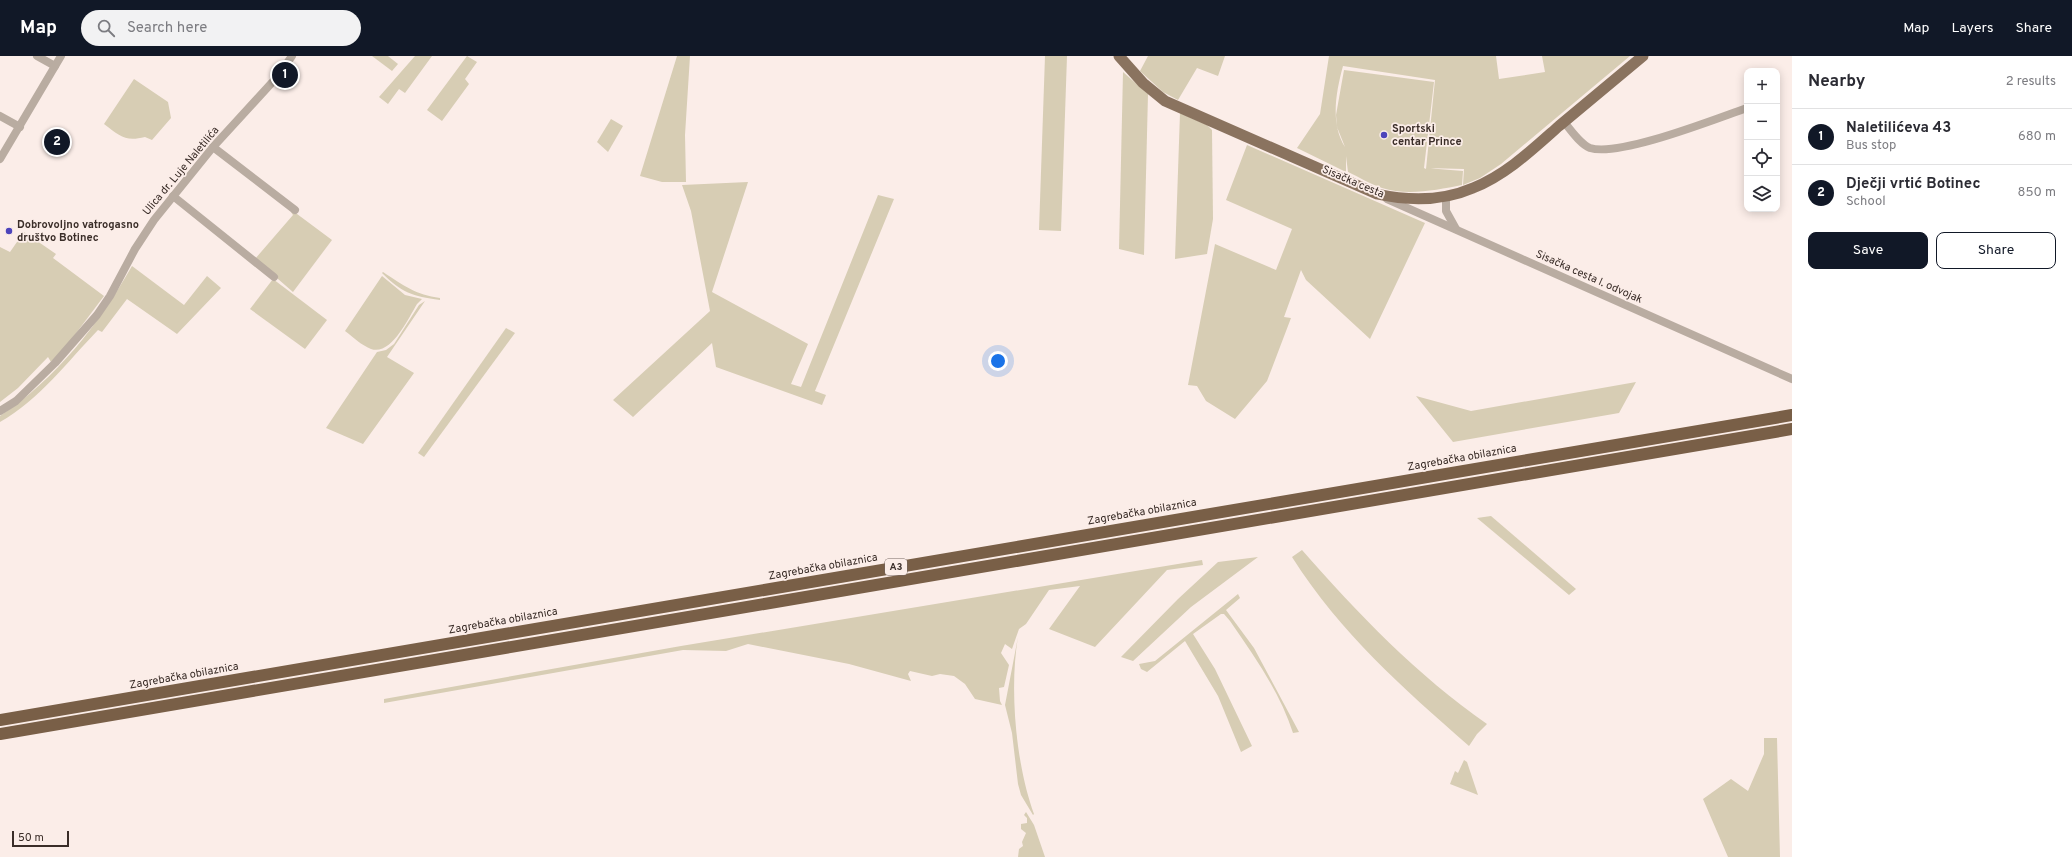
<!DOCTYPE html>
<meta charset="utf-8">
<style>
:root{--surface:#fff;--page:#f2f2f3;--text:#2b2b33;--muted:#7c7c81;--line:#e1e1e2;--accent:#111827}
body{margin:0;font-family:Overpass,sans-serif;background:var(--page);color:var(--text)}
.controls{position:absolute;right:12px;top:12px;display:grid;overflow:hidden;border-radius:8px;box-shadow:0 2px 10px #0003}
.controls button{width:36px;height:36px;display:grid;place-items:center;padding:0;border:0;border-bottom:1px solid var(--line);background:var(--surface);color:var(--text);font:20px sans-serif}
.scale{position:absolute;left:12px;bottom:10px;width:57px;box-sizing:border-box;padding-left:4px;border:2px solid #3a2d28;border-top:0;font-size:11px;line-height:14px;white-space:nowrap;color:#3a2d28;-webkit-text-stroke:3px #fbede8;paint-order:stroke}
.you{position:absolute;left:998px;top:305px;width:14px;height:14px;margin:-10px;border:3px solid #fff;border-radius:50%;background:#1a73e8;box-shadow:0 0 0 6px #1a73e833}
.badge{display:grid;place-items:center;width:26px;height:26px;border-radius:50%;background:var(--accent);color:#fff;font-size:13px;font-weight:700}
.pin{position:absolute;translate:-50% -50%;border:2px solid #fff;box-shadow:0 1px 4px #0006}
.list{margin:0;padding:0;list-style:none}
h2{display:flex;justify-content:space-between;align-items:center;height:52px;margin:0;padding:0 16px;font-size:17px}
h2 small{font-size:13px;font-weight:400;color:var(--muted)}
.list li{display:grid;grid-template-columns:26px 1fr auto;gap:12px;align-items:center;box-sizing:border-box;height:56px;padding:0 16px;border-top:1px solid var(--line)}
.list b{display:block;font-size:15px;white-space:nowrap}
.list p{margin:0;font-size:13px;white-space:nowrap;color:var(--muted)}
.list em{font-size:13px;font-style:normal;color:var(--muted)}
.actions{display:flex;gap:8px;padding:12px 16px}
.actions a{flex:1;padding:9px 0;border:1px solid var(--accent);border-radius:8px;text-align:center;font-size:14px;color:var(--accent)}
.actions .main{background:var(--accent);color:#fff}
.icon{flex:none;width:22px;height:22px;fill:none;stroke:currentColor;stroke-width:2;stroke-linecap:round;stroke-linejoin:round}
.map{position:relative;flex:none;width:1792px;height:801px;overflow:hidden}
header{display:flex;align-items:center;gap:24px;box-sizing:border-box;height:56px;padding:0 20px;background:var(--accent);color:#fff}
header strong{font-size:19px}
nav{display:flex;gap:22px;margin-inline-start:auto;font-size:14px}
.search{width:280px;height:36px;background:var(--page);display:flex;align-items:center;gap:10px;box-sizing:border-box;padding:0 14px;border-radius:22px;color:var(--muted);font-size:15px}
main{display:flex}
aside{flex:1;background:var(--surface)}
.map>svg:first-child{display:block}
.green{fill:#d7cdb4;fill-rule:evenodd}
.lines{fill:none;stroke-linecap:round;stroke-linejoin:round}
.minor{stroke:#b9aca1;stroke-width:8}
.major{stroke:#8a735f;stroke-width:11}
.highway{stroke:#795f47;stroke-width:12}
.poi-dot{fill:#4d44bb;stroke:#fbede8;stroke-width:1.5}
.labels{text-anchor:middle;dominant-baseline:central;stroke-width:3.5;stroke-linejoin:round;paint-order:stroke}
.shield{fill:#fbede8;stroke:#746762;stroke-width:1}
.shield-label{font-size:10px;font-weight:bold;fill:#3a2d28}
.poi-label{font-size:11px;font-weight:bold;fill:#3a2d28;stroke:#fbede8;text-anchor:start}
.street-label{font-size:11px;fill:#3a2d28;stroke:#fbede8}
</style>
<header>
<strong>Map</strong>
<div class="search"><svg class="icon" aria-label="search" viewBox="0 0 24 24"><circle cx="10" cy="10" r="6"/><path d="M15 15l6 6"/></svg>Search here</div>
<nav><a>Map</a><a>Layers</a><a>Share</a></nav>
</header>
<main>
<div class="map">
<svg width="1792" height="801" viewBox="0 0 1792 801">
<rect width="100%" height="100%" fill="#fbede8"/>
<g class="green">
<polygon points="372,0 388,0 398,8 392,15"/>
<polygon points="415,0 432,0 405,37 399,33 388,48 379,41"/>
<polygon points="467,0 477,6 465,23 469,28 442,65 427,54"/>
<polygon points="677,0 690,0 685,79 686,126 662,126 640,120"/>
<polygon points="1045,0 1067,0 1061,175 1039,174"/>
<polygon points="1148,0 1225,0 1218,20 1197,12 1178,44 1163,36 1140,15"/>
<path d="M1329,0H1496L1499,23L1545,16L1542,0H1630L1501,108L1480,122L1463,129L1464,113L1426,112L1463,115L1462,129C1437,134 1407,140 1382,132C1370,128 1359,121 1348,116L1346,100V116L1297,92L1320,58ZM1343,10L1435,24L1426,113L1424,112L1434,26L1344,14L1336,59L1337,71L1345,91C1330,67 1336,36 1343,10Z"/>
<polygon points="1123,16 1148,38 1144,199 1119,193"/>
<path d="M134,23L168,46L171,62L152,84L145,81C125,86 120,80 104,68Z"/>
<polygon points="1180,57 1207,69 1212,74 1213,163 1207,198 1175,203"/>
<polygon points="611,63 623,70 608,96 597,86"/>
<polygon points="1247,89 1425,167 1370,283 1306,224 1301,214 1284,261 1291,262 1267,325 1235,363 1206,345 1197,330 1188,329 1215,188 1276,214 1292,173 1226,144"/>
<polygon points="748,126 712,236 808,288 791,328 801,331 878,139 894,143 815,335 826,339 822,349 716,311 712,287 633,361 613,344 710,255 691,155 682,129"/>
<polygon points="293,155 332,184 293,236 255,203 293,159 291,156"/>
<polygon points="24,176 56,198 53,202 104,240 71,284 51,306 48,301 18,332 0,346 0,191 10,196"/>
<path d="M132,210L184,249L207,220L221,232L177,278L127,243L102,276L98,274C68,305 39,344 0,366V360C56,323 99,268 132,210Z"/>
<path d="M383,216C403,229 416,239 440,242V244C412,240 402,237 382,217Z"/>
<path d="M382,220L405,239L422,243L417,248C408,263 391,300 371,293C361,289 353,281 345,275Z"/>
<polygon points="273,223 327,264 305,293 250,253"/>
<polygon points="425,245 387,301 414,317 363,388 326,372 377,296 386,294 394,288 419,249"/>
<polygon points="506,272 515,277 424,401 418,397"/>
<polygon points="1636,326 1619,357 1453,386 1416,340 1471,355"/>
<polygon points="1491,460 1576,533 1569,539 1477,462"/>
<path d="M1302,494C1357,557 1418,620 1487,668L1477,678L1469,690C1402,631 1341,578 1292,501Z"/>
<polygon points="1258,501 1191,551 1133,605 1121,601 1178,543 1218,506"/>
<polygon points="1202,504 1203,509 1167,514 1095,591 1049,573 1080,530 1049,534 1026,568 1019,573 1012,593 1005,588 1001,597 1009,609 1004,631 999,632 1000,645 1002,649 975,643 965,628 954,620 940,618 932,620 910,615 908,618 911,625 849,608 748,588 726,595 683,594 384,647 384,643 681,590"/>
<path d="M1238,538L1240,542L1226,554L1254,592L1299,676L1293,677C1280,636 1254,600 1230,565L1224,558H1221L1193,578L1215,613L1252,690L1241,696L1218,640L1185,585L1147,616L1141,613L1139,608L1155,605Z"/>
<path d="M1018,581C1009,633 1016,709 1034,758L1033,759L1021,739L1018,728L1012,677L1005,649Z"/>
<polygon points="1764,682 1777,682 1780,801 1728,801 1703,743 1731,723 1748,735 1764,698"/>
<polygon points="1464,704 1467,706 1478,739 1450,728 1455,715 1458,717"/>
<polygon points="1026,756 1034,769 1045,801 1018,801 1019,793 1023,790 1022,786 1026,777 1021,773 1021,768 1027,767 1027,762 1024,759"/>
</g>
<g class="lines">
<g class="minor">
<polyline points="37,0 55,10"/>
<polyline points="0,60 20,71"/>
<path d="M1564,66C1571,74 1580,88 1590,92C1620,101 1715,63 1747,52"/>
<polyline points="213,91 295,154"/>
<polyline points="0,103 61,0"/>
<polyline points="173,140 274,221"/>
<polyline points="1446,140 1446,155 1456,173"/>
<polyline points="1387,143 1792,323"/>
<polyline points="0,355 16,345 55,307 97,259 110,240 135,193 154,164 213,91 278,20 292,0"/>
</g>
<path class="major" d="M1119,0L1143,27L1165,45L1377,138C1409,145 1443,145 1473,132C1506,119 1533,93 1559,70C1587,47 1615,23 1643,0"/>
<g class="highway">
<polyline points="0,664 1792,359"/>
<polyline points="0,678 1792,373"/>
</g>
</g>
<g class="poi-dot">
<circle cx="1384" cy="79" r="4"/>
<circle cx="9" cy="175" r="4"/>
</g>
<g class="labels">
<rect class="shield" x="885" y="503" width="22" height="16" rx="3"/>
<g class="shield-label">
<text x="896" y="511">A3</text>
</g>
<g class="poi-label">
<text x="1392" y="73">Sportski<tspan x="1392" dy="13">centar Prince</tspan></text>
<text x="17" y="169">Dobrovoljno vatrogasno<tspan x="17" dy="13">društvo Botinec</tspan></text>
</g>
<g class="street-label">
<text transform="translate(181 115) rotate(-50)">Ulica dr. Luje Naletilića</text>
<text transform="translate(1353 126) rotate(23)">Sisačka cesta</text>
<text transform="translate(1589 221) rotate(24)">Sisačka cesta I. odvojak</text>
<text transform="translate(1462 402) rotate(-10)">Zagrebačka obilaznica</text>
<text transform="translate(1142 456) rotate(-10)">Zagrebačka obilaznica</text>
<text transform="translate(823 511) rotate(-10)">Zagrebačka obilaznica</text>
<text transform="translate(503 565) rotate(-10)">Zagrebačka obilaznica</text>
<text transform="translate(184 620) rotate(-10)">Zagrebačka obilaznica</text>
</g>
</g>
</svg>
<div class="controls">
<button>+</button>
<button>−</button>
<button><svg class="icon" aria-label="locate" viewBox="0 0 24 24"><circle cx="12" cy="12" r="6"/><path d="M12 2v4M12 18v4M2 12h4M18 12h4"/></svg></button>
<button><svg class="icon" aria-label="layers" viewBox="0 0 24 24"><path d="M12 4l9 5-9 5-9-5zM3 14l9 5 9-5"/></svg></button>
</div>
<div class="scale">50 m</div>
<div class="you"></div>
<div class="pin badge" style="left:285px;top:19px">1</div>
<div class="pin badge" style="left:57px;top:86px">2</div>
</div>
<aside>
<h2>Nearby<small>2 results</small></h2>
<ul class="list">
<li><span class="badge">1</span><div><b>Naletilićeva 43</b><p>Bus stop</p></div><em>680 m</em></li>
<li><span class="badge">2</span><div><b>Dječji vrtić Botinec</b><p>School</p></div><em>850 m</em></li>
</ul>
<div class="actions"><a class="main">Save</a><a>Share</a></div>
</aside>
</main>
